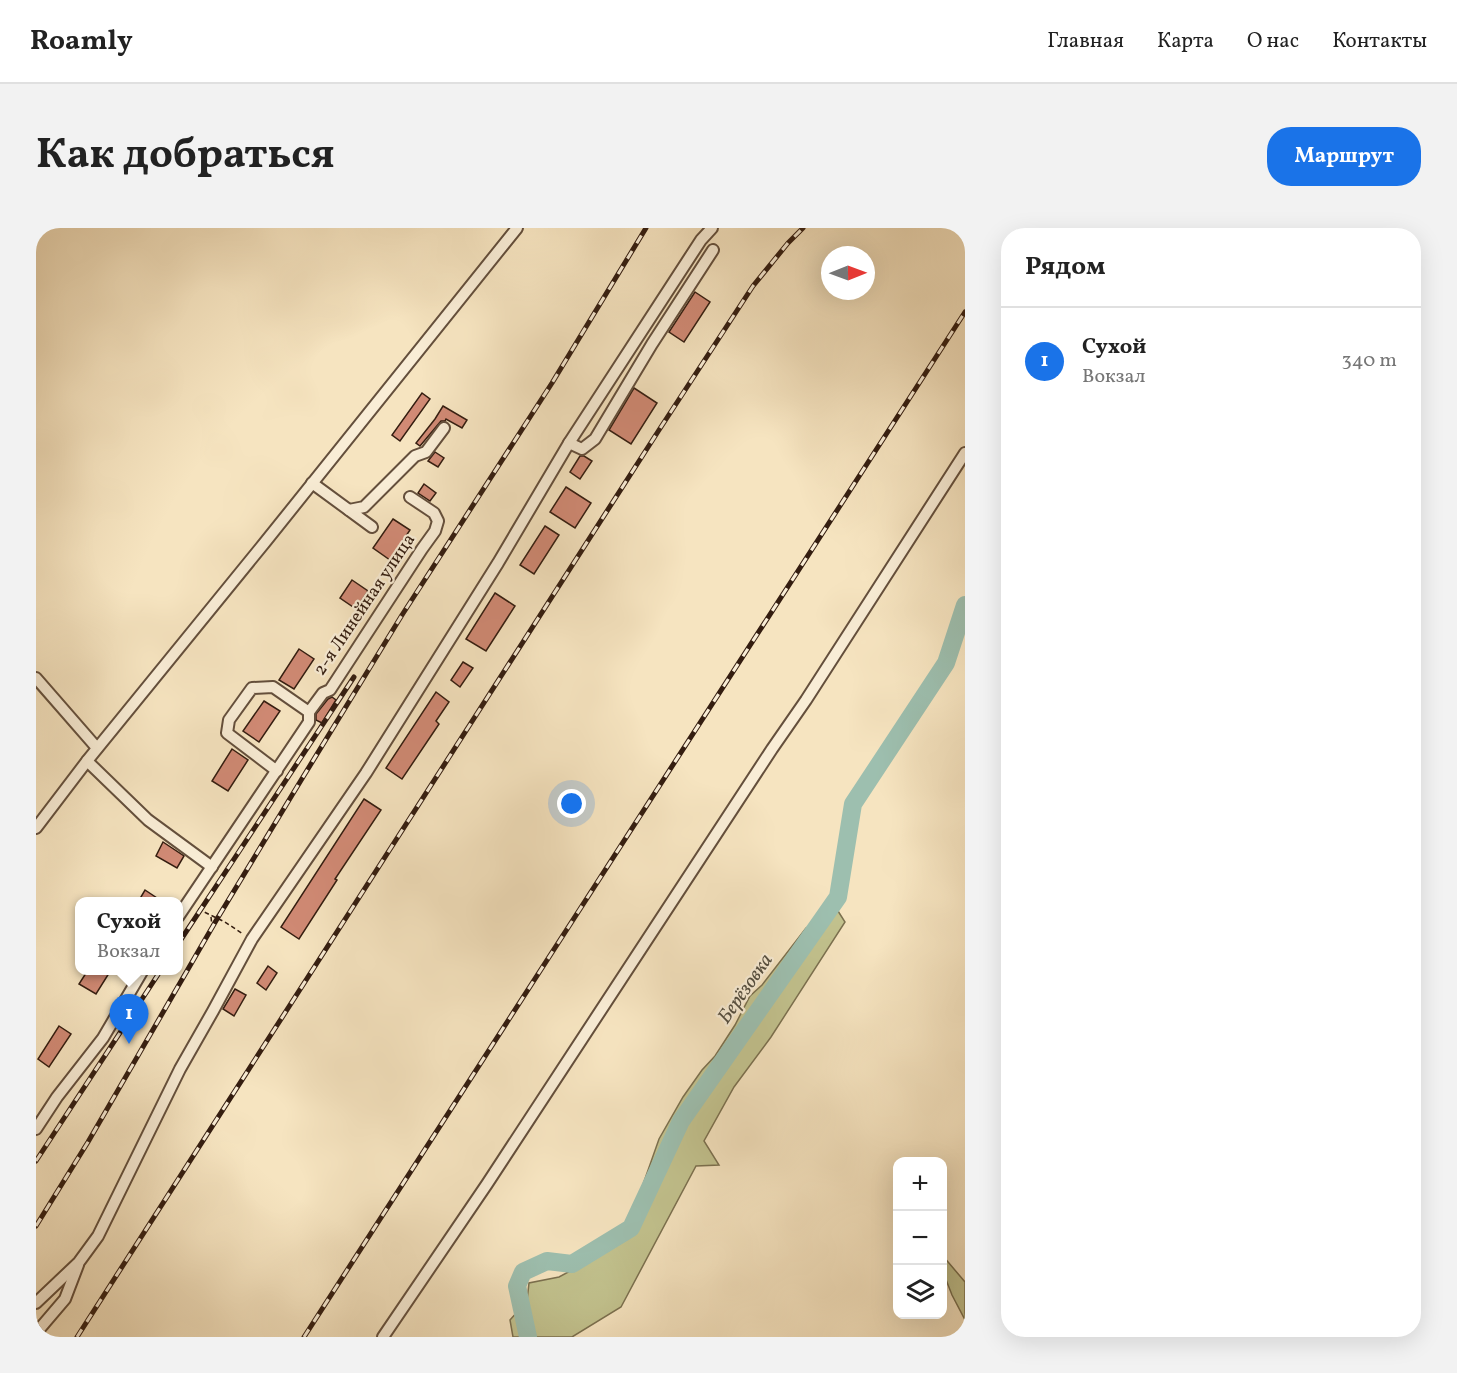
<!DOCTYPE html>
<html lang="ru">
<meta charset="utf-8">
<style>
:root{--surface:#fff;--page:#f2f2f2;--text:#222;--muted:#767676;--line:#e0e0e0;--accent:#1a73e8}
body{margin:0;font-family:Vollkorn,serif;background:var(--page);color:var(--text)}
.controls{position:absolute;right:18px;bottom:18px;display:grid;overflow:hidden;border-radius:12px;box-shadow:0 6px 24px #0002}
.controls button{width:54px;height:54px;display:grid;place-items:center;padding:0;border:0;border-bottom:2px solid var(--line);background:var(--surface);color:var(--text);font:30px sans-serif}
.compass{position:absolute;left:785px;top:18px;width:54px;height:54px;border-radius:50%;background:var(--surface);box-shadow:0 6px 24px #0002;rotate:89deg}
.you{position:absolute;left:536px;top:576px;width:21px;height:21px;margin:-15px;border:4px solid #fff;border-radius:50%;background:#1a73e8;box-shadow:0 0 0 9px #1a73e833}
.badge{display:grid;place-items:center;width:39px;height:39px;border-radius:50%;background:var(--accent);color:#fff;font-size:20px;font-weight:700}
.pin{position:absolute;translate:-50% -50px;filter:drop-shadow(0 2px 3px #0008)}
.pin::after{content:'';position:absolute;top:32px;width:21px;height:18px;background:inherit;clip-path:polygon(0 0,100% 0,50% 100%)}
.popup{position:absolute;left:39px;top:669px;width:108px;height:78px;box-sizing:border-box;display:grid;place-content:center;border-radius:12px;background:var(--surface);filter:drop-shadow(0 2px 4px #0005);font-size:20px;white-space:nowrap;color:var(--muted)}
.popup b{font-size:22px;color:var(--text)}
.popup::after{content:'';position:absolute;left:50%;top:100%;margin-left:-12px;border:12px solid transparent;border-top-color:var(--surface)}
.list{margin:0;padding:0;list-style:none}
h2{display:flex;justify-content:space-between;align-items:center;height:78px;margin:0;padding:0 24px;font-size:26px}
h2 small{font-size:20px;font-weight:400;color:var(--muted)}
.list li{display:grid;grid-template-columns:39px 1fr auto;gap:18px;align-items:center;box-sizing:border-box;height:108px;padding:0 24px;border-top:2px solid var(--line)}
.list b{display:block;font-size:22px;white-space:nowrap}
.list p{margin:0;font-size:20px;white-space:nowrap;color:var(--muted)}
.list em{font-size:20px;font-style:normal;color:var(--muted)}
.icon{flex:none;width:33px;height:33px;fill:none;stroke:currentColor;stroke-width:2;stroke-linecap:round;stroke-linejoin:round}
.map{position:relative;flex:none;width:929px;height:1109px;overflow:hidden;border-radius:24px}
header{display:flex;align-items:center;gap:36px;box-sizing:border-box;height:84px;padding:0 30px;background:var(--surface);border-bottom:2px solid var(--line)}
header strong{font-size:28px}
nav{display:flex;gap:33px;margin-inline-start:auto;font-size:21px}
.intro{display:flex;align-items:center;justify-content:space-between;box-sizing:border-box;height:144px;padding:0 36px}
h1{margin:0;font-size:42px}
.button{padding:15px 27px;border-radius:24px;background:var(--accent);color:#fff;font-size:21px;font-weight:700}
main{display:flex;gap:36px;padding:0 36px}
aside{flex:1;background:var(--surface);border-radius:24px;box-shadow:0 6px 24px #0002}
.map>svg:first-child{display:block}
.green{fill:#c2c28e;stroke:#7b704f;stroke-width:1.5}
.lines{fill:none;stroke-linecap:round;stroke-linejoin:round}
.river{stroke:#9dbfaf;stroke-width:18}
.building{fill:#d18a75;stroke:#341d10;stroke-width:1.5}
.minor-casing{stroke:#644f3c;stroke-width:14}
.path{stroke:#341d10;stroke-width:1.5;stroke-dasharray:4.5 3;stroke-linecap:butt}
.minor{stroke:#f9edd6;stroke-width:10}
.rail-casing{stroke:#341d10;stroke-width:5}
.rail{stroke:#f9edd6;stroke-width:3;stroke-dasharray:9;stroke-linecap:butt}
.labels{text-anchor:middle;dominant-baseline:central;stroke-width:4.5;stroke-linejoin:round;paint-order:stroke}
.street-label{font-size:18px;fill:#341d10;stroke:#f9edd6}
.water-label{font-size:20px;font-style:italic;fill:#544e40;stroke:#f9edd6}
</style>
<header>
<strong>Roamly</strong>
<nav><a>Главная</a><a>Карта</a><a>О нас</a><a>Контакты</a></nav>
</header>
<div class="intro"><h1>Как добраться</h1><a class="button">Маршрут</a></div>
<main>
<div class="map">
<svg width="929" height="1109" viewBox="0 0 929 1109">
<rect width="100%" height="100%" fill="#f6e4c0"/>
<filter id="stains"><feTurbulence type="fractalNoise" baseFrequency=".00333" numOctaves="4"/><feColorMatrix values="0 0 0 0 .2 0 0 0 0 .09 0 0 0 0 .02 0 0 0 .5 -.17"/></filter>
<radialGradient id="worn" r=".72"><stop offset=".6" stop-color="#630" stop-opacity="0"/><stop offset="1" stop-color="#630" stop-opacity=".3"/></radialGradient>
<g class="green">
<polygon points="802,683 809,694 735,809 698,859 668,913 683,937 660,938 585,1079 536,1109 477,1109 474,1092 491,1073 493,1055 523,1049 564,1027 590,995 604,965 623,911 647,869 666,842 679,828 699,797 714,768 726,757 770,700"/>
<polygon points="907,1028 929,1054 929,1092 916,1067 907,1044"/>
</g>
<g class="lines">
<polyline class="river" points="492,1109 481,1058 487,1044 511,1033 536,1036 595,1000 645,893 802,669 817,576 910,435 929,377"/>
</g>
<g class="building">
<polygon points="659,64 674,74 648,114 633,104"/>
<polygon points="598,160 621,175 595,216 573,202"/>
<polygon points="386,165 394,171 364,213 356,207"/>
<polygon points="407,178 431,192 426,200 410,191 409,193 405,193 384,218 380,215 399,191"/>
<polygon points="399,224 408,230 402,239 392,233"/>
<polygon points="544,228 548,228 556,233 544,251 534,244"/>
<polygon points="388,256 400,265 394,273 382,265"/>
<polygon points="530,259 555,275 539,300 514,284"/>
<polygon points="357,291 374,302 354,332 337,320"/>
<polygon points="509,298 523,307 498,346 484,337"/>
<polygon points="316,352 332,363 320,381 304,370"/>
<polygon points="459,365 479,378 450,423 430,411"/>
<polygon points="263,421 278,431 258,461 243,452"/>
<polygon points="427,434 437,440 424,459 415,452"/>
<polygon points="400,464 413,474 400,493 403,496 366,551 350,540"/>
<polygon points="296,469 300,472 286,495 280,492 280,486 292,471"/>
<polygon points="228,473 244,483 223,514 207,503"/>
<polygon points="196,521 212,532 192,563 176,553"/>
<polygon points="328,571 345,582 299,651 301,652 263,711 245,699"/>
<polygon points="127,614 148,628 141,640 120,628"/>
<polygon points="109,662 127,674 102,674"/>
<polygon points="232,738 241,745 230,762 221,755"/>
<polygon points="52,742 75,742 60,766 43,756"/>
<polygon points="199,761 210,767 198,788 187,781"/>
<polygon points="23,798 35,806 13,839 2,831"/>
</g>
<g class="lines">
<defs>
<g id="minor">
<polyline points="533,215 546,221 559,211 616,116 677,22"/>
<polyline points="276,255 336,299"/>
<polyline points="313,282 328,279 379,228 390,224 408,200"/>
<polyline points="0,450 61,520"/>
<polyline points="51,533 112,592 176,639"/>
<polyline points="241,543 191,505 193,492 216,460 237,459 273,484"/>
<polyline points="0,600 51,533 230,313 481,0"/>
<polyline points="142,689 273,494 273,484 287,465 294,462 386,321 399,303 402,293 398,285 374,269"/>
<polyline points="0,901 21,869 67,810 107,742"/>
<polyline points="0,1075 43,1034 62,1008 144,841 177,783 216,711 330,545 462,335 533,215 665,12 676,0"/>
<polyline points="0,1105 29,1071 42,1037"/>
<polyline points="347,1109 451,956 736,521 770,472 929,225"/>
</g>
</defs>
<use href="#minor" class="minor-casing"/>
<g class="path">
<polyline points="162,681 189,694 207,706"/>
<polyline points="175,689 176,698"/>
</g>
<use href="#minor" class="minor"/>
<defs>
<g id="rail">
<polyline points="142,716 318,449"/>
<polyline points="0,933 125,742"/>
<polyline points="0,998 52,914 181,691 267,549 366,387 516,155 610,0"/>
<polyline points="41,1109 623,202 717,58 752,15 767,0"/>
<polyline points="268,1109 929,84"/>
</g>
</defs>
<use href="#rail" class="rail-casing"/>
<use href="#rail" class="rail"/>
</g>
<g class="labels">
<g class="street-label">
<text transform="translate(329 377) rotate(-56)">2-я Линейная улица</text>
</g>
<g class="water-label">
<text transform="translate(710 761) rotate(-55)">Берёзовка</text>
</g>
</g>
<rect width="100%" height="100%" filter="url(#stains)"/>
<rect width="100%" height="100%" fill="url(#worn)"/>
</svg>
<div class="controls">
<button>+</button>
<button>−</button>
<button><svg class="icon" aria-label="layers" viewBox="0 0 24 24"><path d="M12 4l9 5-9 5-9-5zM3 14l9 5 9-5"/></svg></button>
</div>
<svg class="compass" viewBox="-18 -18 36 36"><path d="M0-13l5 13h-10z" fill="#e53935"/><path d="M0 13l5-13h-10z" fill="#767676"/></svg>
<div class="you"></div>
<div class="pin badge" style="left:93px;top:816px">1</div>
<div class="popup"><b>Сухой</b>Вокзал</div>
</div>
<aside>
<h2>Рядом<small></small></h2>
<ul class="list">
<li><span class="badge">1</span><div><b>Сухой</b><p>Вокзал</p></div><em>340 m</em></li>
</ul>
</aside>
</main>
